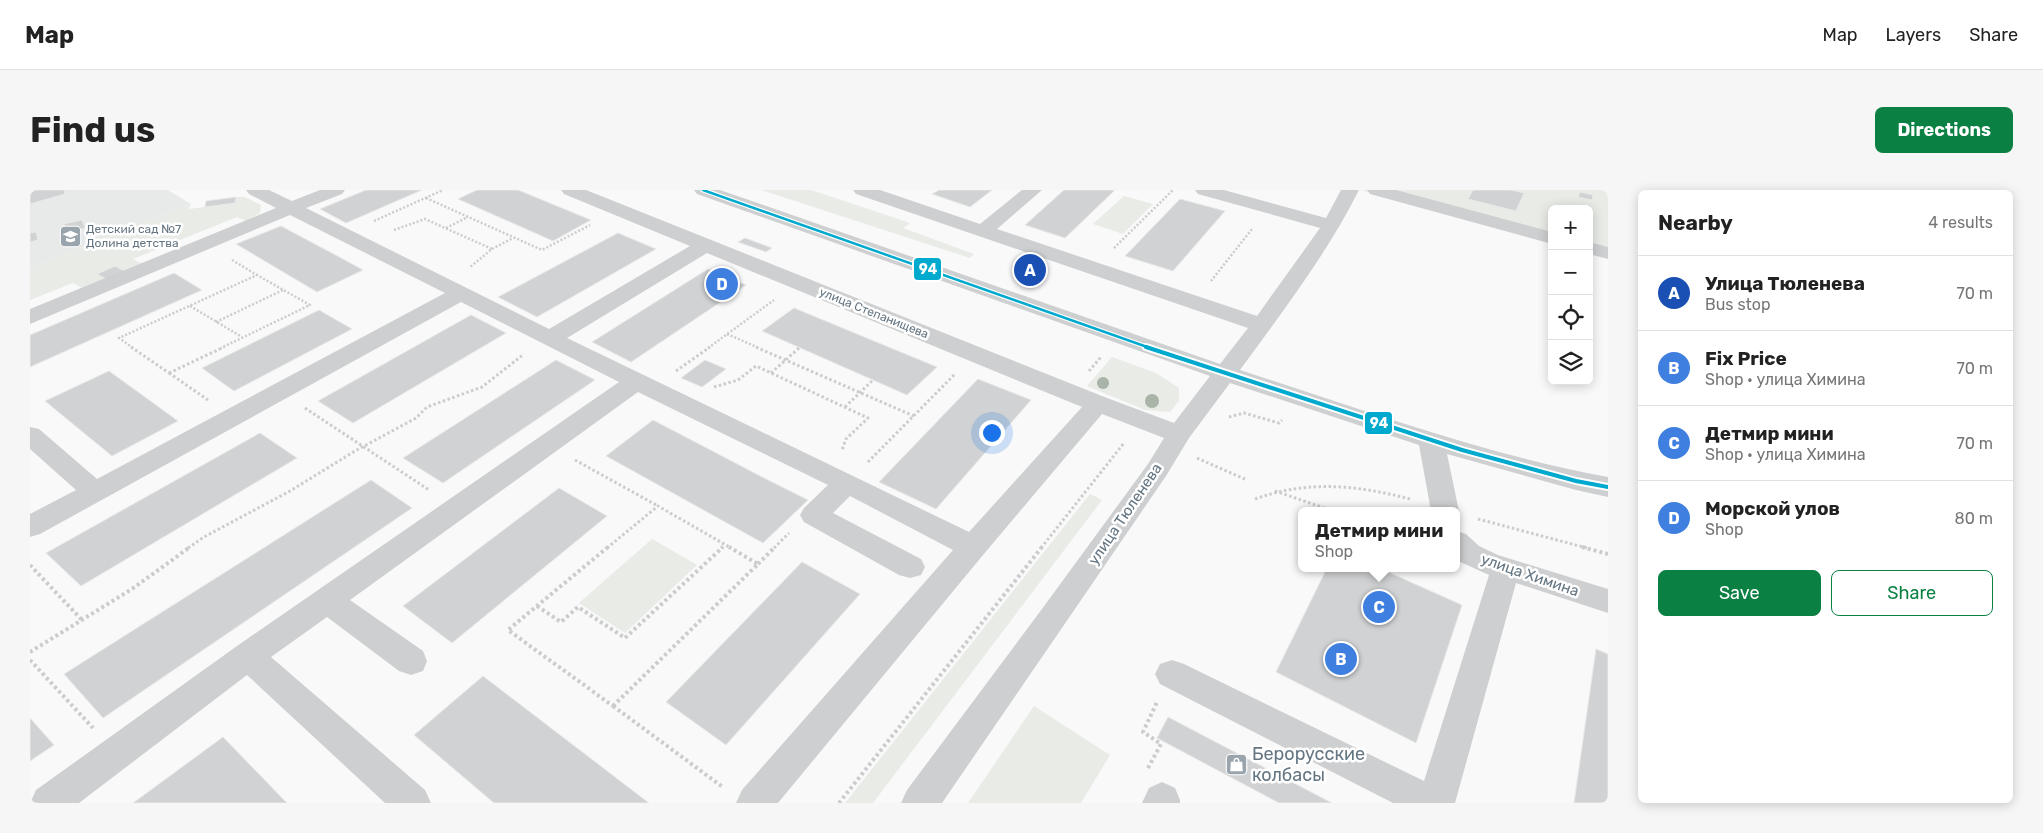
<!DOCTYPE html>
<meta charset="utf-8">
<style>
:root{--surface:#fff;--page:#f6f6f6;--text:#222;--muted:#767676;--line:#e0e0e0;--accent:#0b8043}
body{margin:0;font-family:Rubik,sans-serif;background:var(--page);color:var(--text)}
.controls{position:absolute;right:15px;top:15px;display:grid;overflow:hidden;border-radius:8px;box-shadow:0 2px 12px #0003}
.controls button{width:45px;height:45px;display:grid;place-items:center;padding:0;border:0;border-bottom:1px solid var(--line);background:var(--surface);color:var(--text);font:25px sans-serif}
.you{position:absolute;left:961px;top:242px;width:18px;height:18px;margin:-12px;border:4px solid #fff;border-radius:50%;background:#1a73e8;box-shadow:0 0 0 8px #1a73e833}
.badge{display:grid;place-items:center;width:32px;height:32px;border-radius:50%;background:var(--accent);color:#fff;font-size:16px;font-weight:700}
.pin{position:absolute;translate:-50% -50%;border:2px solid #fff;box-shadow:0 1px 5px #0006}
.popup{position:absolute;left:1268px;top:317px;width:162px;height:65px;box-sizing:border-box;display:grid;place-content:center;border-radius:8px;background:var(--surface);filter:drop-shadow(0 1px 4px #0005);font-size:16px;white-space:nowrap;color:var(--muted)}
.popup b{font-size:19px;color:var(--text)}
.popup::after{content:'';position:absolute;left:50%;top:100%;margin-left:-10px;border:10px solid transparent;border-top-color:var(--surface)}
.list{margin:0;padding:0;list-style:none}
h2{display:flex;justify-content:space-between;align-items:center;height:65px;margin:0;padding:0 20px;font-size:21px}
h2 small{font-size:16px;font-weight:400;color:var(--muted)}
.list li{display:grid;grid-template-columns:32px 1fr auto;gap:15px;align-items:center;box-sizing:border-box;height:75px;padding:0 20px;border-top:1px solid var(--line)}
.list b{display:block;font-size:19px;white-space:nowrap}
.list p{margin:0;font-size:16px;white-space:nowrap;color:var(--muted)}
.list em{font-size:16px;font-style:normal;color:var(--muted)}
.actions{display:flex;gap:10px;padding:15px 20px}
.actions a{flex:1;padding:11px 0;border:1px solid var(--accent);border-radius:8px;text-align:center;font-size:18px;color:var(--accent)}
.actions .main{background:var(--accent);color:#fff}
.icon{flex:none;width:28px;height:28px;fill:none;stroke:currentColor;stroke-width:2;stroke-linecap:round;stroke-linejoin:round}
.map{position:relative;flex:none;width:1578px;height:613px;overflow:hidden;border-radius:8px}
header{display:flex;align-items:center;gap:30px;box-sizing:border-box;height:70px;padding:0 25px;background:var(--surface);border-bottom:1px solid var(--line)}
header strong{font-size:24px}
nav{display:flex;gap:28px;margin-inline-start:auto;font-size:18px}
.intro{display:flex;align-items:center;justify-content:space-between;box-sizing:border-box;height:120px;padding:0 30px}
h1{margin:0;font-size:35px}
.button{padding:12px 22px;border-radius:8px;background:var(--accent);color:#fff;font-size:18px;font-weight:700}
main{display:flex;gap:30px;padding:0 30px}
aside{flex:1;background:var(--surface);border-radius:8px;box-shadow:0 2px 12px #0003}
.map>svg:first-child{display:block}
.built{fill:#e8e9e9}
.green{fill:#e8ebe6}
.building{fill:#d0d2d3;stroke:#e8e8e8}
.lines{fill:none;stroke-linecap:round;stroke-linejoin:round}
.path-far2{stroke:#cbcccd;stroke-width:2.5;stroke-dasharray:2 2;stroke-linecap:butt}
.path-far1{stroke:#cbcccd;stroke-width:3;stroke-dasharray:2.5 2.5;stroke-linecap:butt}
.path{stroke:#cbcccd;stroke-width:4;stroke-dasharray:3 3;stroke-linecap:butt}
.minor{fill:#cecfd0;fill-rule:evenodd}
.bus-1-far1-casing{stroke:#fff;stroke-width:5}
.bus-1-casing{stroke:#fff;stroke-width:8}
.bus-1-far1{stroke:#00a9ce;stroke-width:2.5}
.bus-1{stroke:#00a9ce;stroke-width:4}
.tree{fill:#a9b3a7}
.labels{text-anchor:middle;dominant-baseline:central;stroke-width:5;stroke-linejoin:round;paint-order:stroke}
.far-poi-label{font-size:12px;fill:#657683;stroke:#fff;text-anchor:start}
.far-street-label{font-size:12px;fill:#657683;stroke:#fff}
.street-label{font-size:15px;fill:#657683;stroke:#fff}
.near-poi-label{font-size:18px;fill:#657683;stroke:#fff;text-anchor:start}
.line-badge{stroke:#fff;stroke-width:2}
.badge-label{font-size:14px;text-anchor:middle;font-weight:bold;fill:#fff}
</style>
<header>
<strong>Map</strong>
<nav><a>Map</a><a>Layers</a><a>Share</a></nav>
</header>
<div class="intro"><h1>Find us</h1><a class="button">Directions</a></div>
<main>
<div class="map">
<svg width="1578" height="613" viewBox="0 0 1578 613">
<rect width="100%" height="100%" fill="#f9f9f9"/>
<polygon class="built" points="0,0 138,0 161,14 0,78"/>
<g class="green">
<polygon points="731,0 781,0 880,33 873,38 944,64 940,68"/>
<polygon points="1331,0 1578,0 1578,68 1559,63 1559,19 1522,19 1522,53"/>
<polygon points="1094,6 1123,14 1093,44 1063,34"/>
<polygon points="206,7 215,7 231,15 230,23 216,31 207,27 103,69 112,74 96,82 85,76 68,83 78,90 52,98 43,93 0,110 0,78 161,14 159,19 205,13"/>
<polygon points="1082,167 1126,183 1149,198 1149,211 1140,222 1115,220 1057,196"/>
<polygon points="1060,304 1072,310 843,613 815,613"/>
<polygon points="622,349 667,375 595,443 549,413"/>
<polygon points="1004,516 1080,565 1051,613 938,613"/>
</g>
<g class="building">
<polygon points="0,0 34,0 35,4 0,14"/>
<polygon points="336,0 392,0 316,33 290,19"/>
<polygon points="447,0 488,0 561,30 523,51 428,9"/>
<polygon points="909,0 962,0 940,17 902,4"/>
<polygon points="1034,0 1085,0 1035,48 995,35"/>
<polygon points="1443,0 1481,0 1494,3 1486,21 1438,9"/>
<polygon points="1550,2 1563,5 1562,10 1548,7"/>
<polygon points="206,7 205,13 175,17 176,11"/>
<polygon points="1150,9 1195,21 1143,81 1095,66"/>
<polygon points="52,30 55,38 37,43 34,34"/>
<polygon points="251,36 313,69 333,80 287,102 206,54"/>
<polygon points="6,42 8,50 0,52 0,43"/>
<polygon points="588,43 626,59 507,127 468,107"/>
<polygon points="715,48 742,58 736,62 708,52"/>
<polygon points="85,76 96,82 78,90 67,84"/>
<polygon points="678,79 716,95 601,172 562,152"/>
<polygon points="144,83 172,100 0,177 0,145"/>
<polygon points="764,118 873,163 907,177 877,205 732,141"/>
<polygon points="289,120 322,139 204,201 172,178"/>
<polygon points="441,125 476,143 323,233 288,211"/>
<polygon points="526,170 565,190 413,293 373,268"/>
<polygon points="675,170 696,179 672,197 651,188"/>
<polygon points="79,181 148,231 82,266 15,211"/>
<polygon points="948,189 1001,210 906,319 849,292"/>
<polygon points="623,230 736,289 778,310 733,353 576,266"/>
<polygon points="230,243 267,268 51,396 16,363"/>
<polygon points="341,290 382,318 73,528 34,484"/>
<polygon points="529,298 577,326 422,453 373,416"/>
<polygon points="772,372 830,404 696,555 636,512"/>
<polygon points="1297,378 1349,378 1432,415 1386,553 1246,482"/>
<polygon points="1566,459 1578,464 1578,613 1544,613"/>
<polygon points="453,486 619,613 464,613 384,545"/>
<polygon points="1138,527 1302,613 1249,613 1127,548"/>
<polygon points="0,528 24,555 0,571"/>
<polygon points="193,547 257,613 103,613"/>
</g>
<g class="lines">
<g class="path-far2">
<polyline points="396,8 512,60 560,35"/>
<polyline points="344,31 413,0"/>
<polyline points="416,38 438,27"/>
<polyline points="364,40 395,29 462,59 439,78"/>
<polyline points="1084,58 1143,0"/>
<polyline points="462,59 483,48"/>
<polyline points="202,70 227,85"/>
<polyline points="1181,91 1222,39"/>
<polyline points="160,116 212,147"/>
<polyline points="186,132 253,100"/>
<polyline points="697,144 729,158"/>
<polyline points="103,158 89,148 227,85 280,115 191,158"/>
<polyline points="678,158 744,110"/>
</g>
<g class="path-far1">
<polyline points="101,157 139,183"/>
<polyline points="726,157 884,226"/>
<polyline points="646,181 680,157"/>
<polyline points="1059,181 1071,167"/>
<polyline points="139,183 178,210"/>
<polyline points="139,183 194,157"/>
<polyline points="741,183 769,158"/>
<polyline points="684,197 708,190 726,176 838,228 816,249 812,260"/>
<polyline points="815,217 843,190"/>
<polyline points="275,218 399,300"/>
<polyline points="1199,227 1214,223 1249,233 1252,230"/>
<polyline points="1167,268 1217,290"/>
<polyline points="545,270 628,316"/>
<polyline points="838,272 925,184"/>
<polyline points="1245,301 1303,321"/>
<path d="M1225,309C1277,290 1327,295 1380,309"/>
<polyline points="1448,329 1557,358"/>
<polyline points="158,358 174,347 260,301 325,261 386,228 397,217 452,197 494,164"/>
<polyline points="577,358 628,316 701,358"/>
<polyline points="691,358 695,355"/>
<polyline points="744,358 759,343"/>
<polyline points="1011,358 1094,253"/>
</g>
<g class="path">
<polyline points="578,357 478,440 583,516"/>
<polyline points="1552,357 1578,364"/>
<polyline points="728,374 745,357"/>
<polyline points="0,375 52,430"/>
<polyline points="507,416 531,432 548,417 595,448 693,357"/>
<polyline points="0,462 102,399 160,357"/>
<polyline points="0,470 63,538"/>
<polyline points="583,516 694,598"/>
<polyline points="583,516 728,374 699,357"/>
<polyline points="1118,578 1131,554 1113,542 1127,512"/>
<polyline points="809,613 1012,357"/>
</g>
<g class="minor">
<path d="M216,0H239L262,11L290,0H315L312,4L276,18L519,139L660,56L534,4L531,0H556L1077,208L1144,233L1180,186L667,4L664,0H690L1190,174L1218,138L826,4L823,0H850L950,34L992,0H1012L967,39L1227,126L1290,38L1168,4L1165,0H1194L1296,28L1311,0H1329C1297,64 1252,122 1210,180C1331,219 1453,264 1578,287V307L1546,300L1417,264L1429,321L1426,325V321H1401L1389,255L1200,193L1159,248L1136,286L912,613H871L877,600L1012,419L1118,274L1134,248L1072,224L953,365L748,613H706L712,600L923,360L820,306L803,323L891,369L895,377L891,385L880,388L869,385L774,332L770,325L774,318L798,295L608,202L320,410L393,461L397,471L393,481L381,485L369,481L297,427L241,467L395,600L401,613H355L217,485L49,613H0L6,600L207,456L589,192L431,112L10,344L0,347V324L46,300L0,259V237L9,239L67,289L415,103L260,25L0,134V119L246,18L219,4ZM677,63L1052,217L939,342L537,148Z"/>
<polygon points="1337,0 1366,0 1522,42 1522,54 1340,4"/>
<polygon points="1559,52 1578,57 1578,69 1559,64"/>
<polygon points="1426,341 1436,344 1449,356 1468,365 1578,399 1578,423 1486,393 1425,613 1363,613 1130,494 1125,484 1130,474 1142,470 1154,474 1394,591 1459,385 1426,370"/>
<polygon points="1132,592 1145,598 1150,610 1150,613 1112,613 1119,598"/>
</g>
<defs>
<polyline id="bus-1-far1" points="673,0 1120,158"/>
<polyline id="bus-1" points="1116,157 1432,260 1546,291 1578,297"/>
</defs>
<use href="#bus-1-far1" class="bus-1-far1-casing"/>
<use href="#bus-1" class="bus-1-casing"/>
<use href="#bus-1-far1" class="bus-1-far1"/>
<use href="#bus-1" class="bus-1"/>
</g>
<g class="tree">
<circle cx="1073" cy="193" r="6"/>
<circle cx="1122" cy="211" r="7"/>
</g>
<defs>
<symbol id="school-square" viewBox="-11 -11 22 22"><rect x="-9" y="-9" width="18" height="18" rx="4" fill="#99a4ac" stroke="#fff"/><path d="M0-5L7-2L0 1L-7-2ZM-4 1L0 2.5L4 1V4Q0 6-4 4Z" fill="#fff"/></symbol>
<symbol id="shop-square" viewBox="-11 -11 22 22"><rect x="-9" y="-9" width="18" height="18" rx="4" fill="#99a4ac" stroke="#fff"/><path d="M-5-2.5h2.3a2.7 3.5 0 0 1 5.4 0H5L5.5 6h-11ZM-1.5-2.5h3a1.5 2.3 0 0 0-3 0Z" fill="#fff"/></symbol>
</defs>
<g fill-rule="evenodd">
<use href="#school-square" x="28" y="34" width="25" height="25"/>
<use href="#shop-square" x="1194" y="562" width="25" height="25"/>
</g>
<g class="labels">
<g class="far-poi-label">
<text x="56" y="39">Детский сад №7<tspan x="56" dy="14">Долина детства</tspan></text>
</g>
<g class="far-street-label">
<text transform="translate(844 123) rotate(22)">улица Степанищева</text>
</g>
<g class="street-label">
<text transform="translate(1095 324) rotate(-56)">улица Тюленева</text>
<text transform="translate(1500 385) rotate(19)">улица Химина</text>
</g>
<g class="near-poi-label">
<text x="1222" y="564">Берорусские<tspan x="1222" dy="21">колбасы</tspan></text>
</g>
</g>
<g class="line-badge">
<rect x="883" y="67" width="29" height="24" rx="5" fill="#00a9ce"/>
<rect x="1334" y="221" width="29" height="24" rx="5" fill="#00a9ce"/>
</g>
<g class="badge-label">
<text x="898" y="84">94</text>
<text x="1349" y="238">94</text>
</g>
</svg>
<div class="controls">
<button>+</button>
<button>−</button>
<button><svg class="icon" aria-label="locate" viewBox="0 0 24 24"><circle cx="12" cy="12" r="6"/><path d="M12 2v4M12 18v4M2 12h4M18 12h4"/></svg></button>
<button><svg class="icon" aria-label="layers" viewBox="0 0 24 24"><path d="M12 4l9 5-9 5-9-5zM3 14l9 5 9-5"/></svg></button>
</div>
<div class="you"></div>
<div class="pin badge" style="left:1000px;top:80px;background:#1a4fb4">A</div>
<div class="pin badge" style="left:1311px;top:469px;background:#3f7fe0">B</div>
<div class="pin badge" style="left:1349px;top:417px;background:#3f7fe0">C</div>
<div class="popup"><b>Детмир мини</b>Shop</div>
<div class="pin badge" style="left:692px;top:94px;background:#3f7fe0">D</div>
</div>
<aside>
<h2>Nearby<small>4 results</small></h2>
<ul class="list">
<li><span class="badge" style="background:#1a4fb4">A</span><div><b>Улица Тюленева</b><p>Bus stop</p></div><em>70 m</em></li>
<li><span class="badge" style="background:#3f7fe0">B</span><div><b>Fix Price</b><p>Shop · улица Химина</p></div><em>70 m</em></li>
<li><span class="badge" style="background:#3f7fe0">C</span><div><b>Детмир мини</b><p>Shop · улица Химина</p></div><em>70 m</em></li>
<li><span class="badge" style="background:#3f7fe0">D</span><div><b>Морской улов</b><p>Shop</p></div><em>80 m</em></li>
</ul>
<div class="actions"><a class="main">Save</a><a>Share</a></div>
</aside>
</main>
